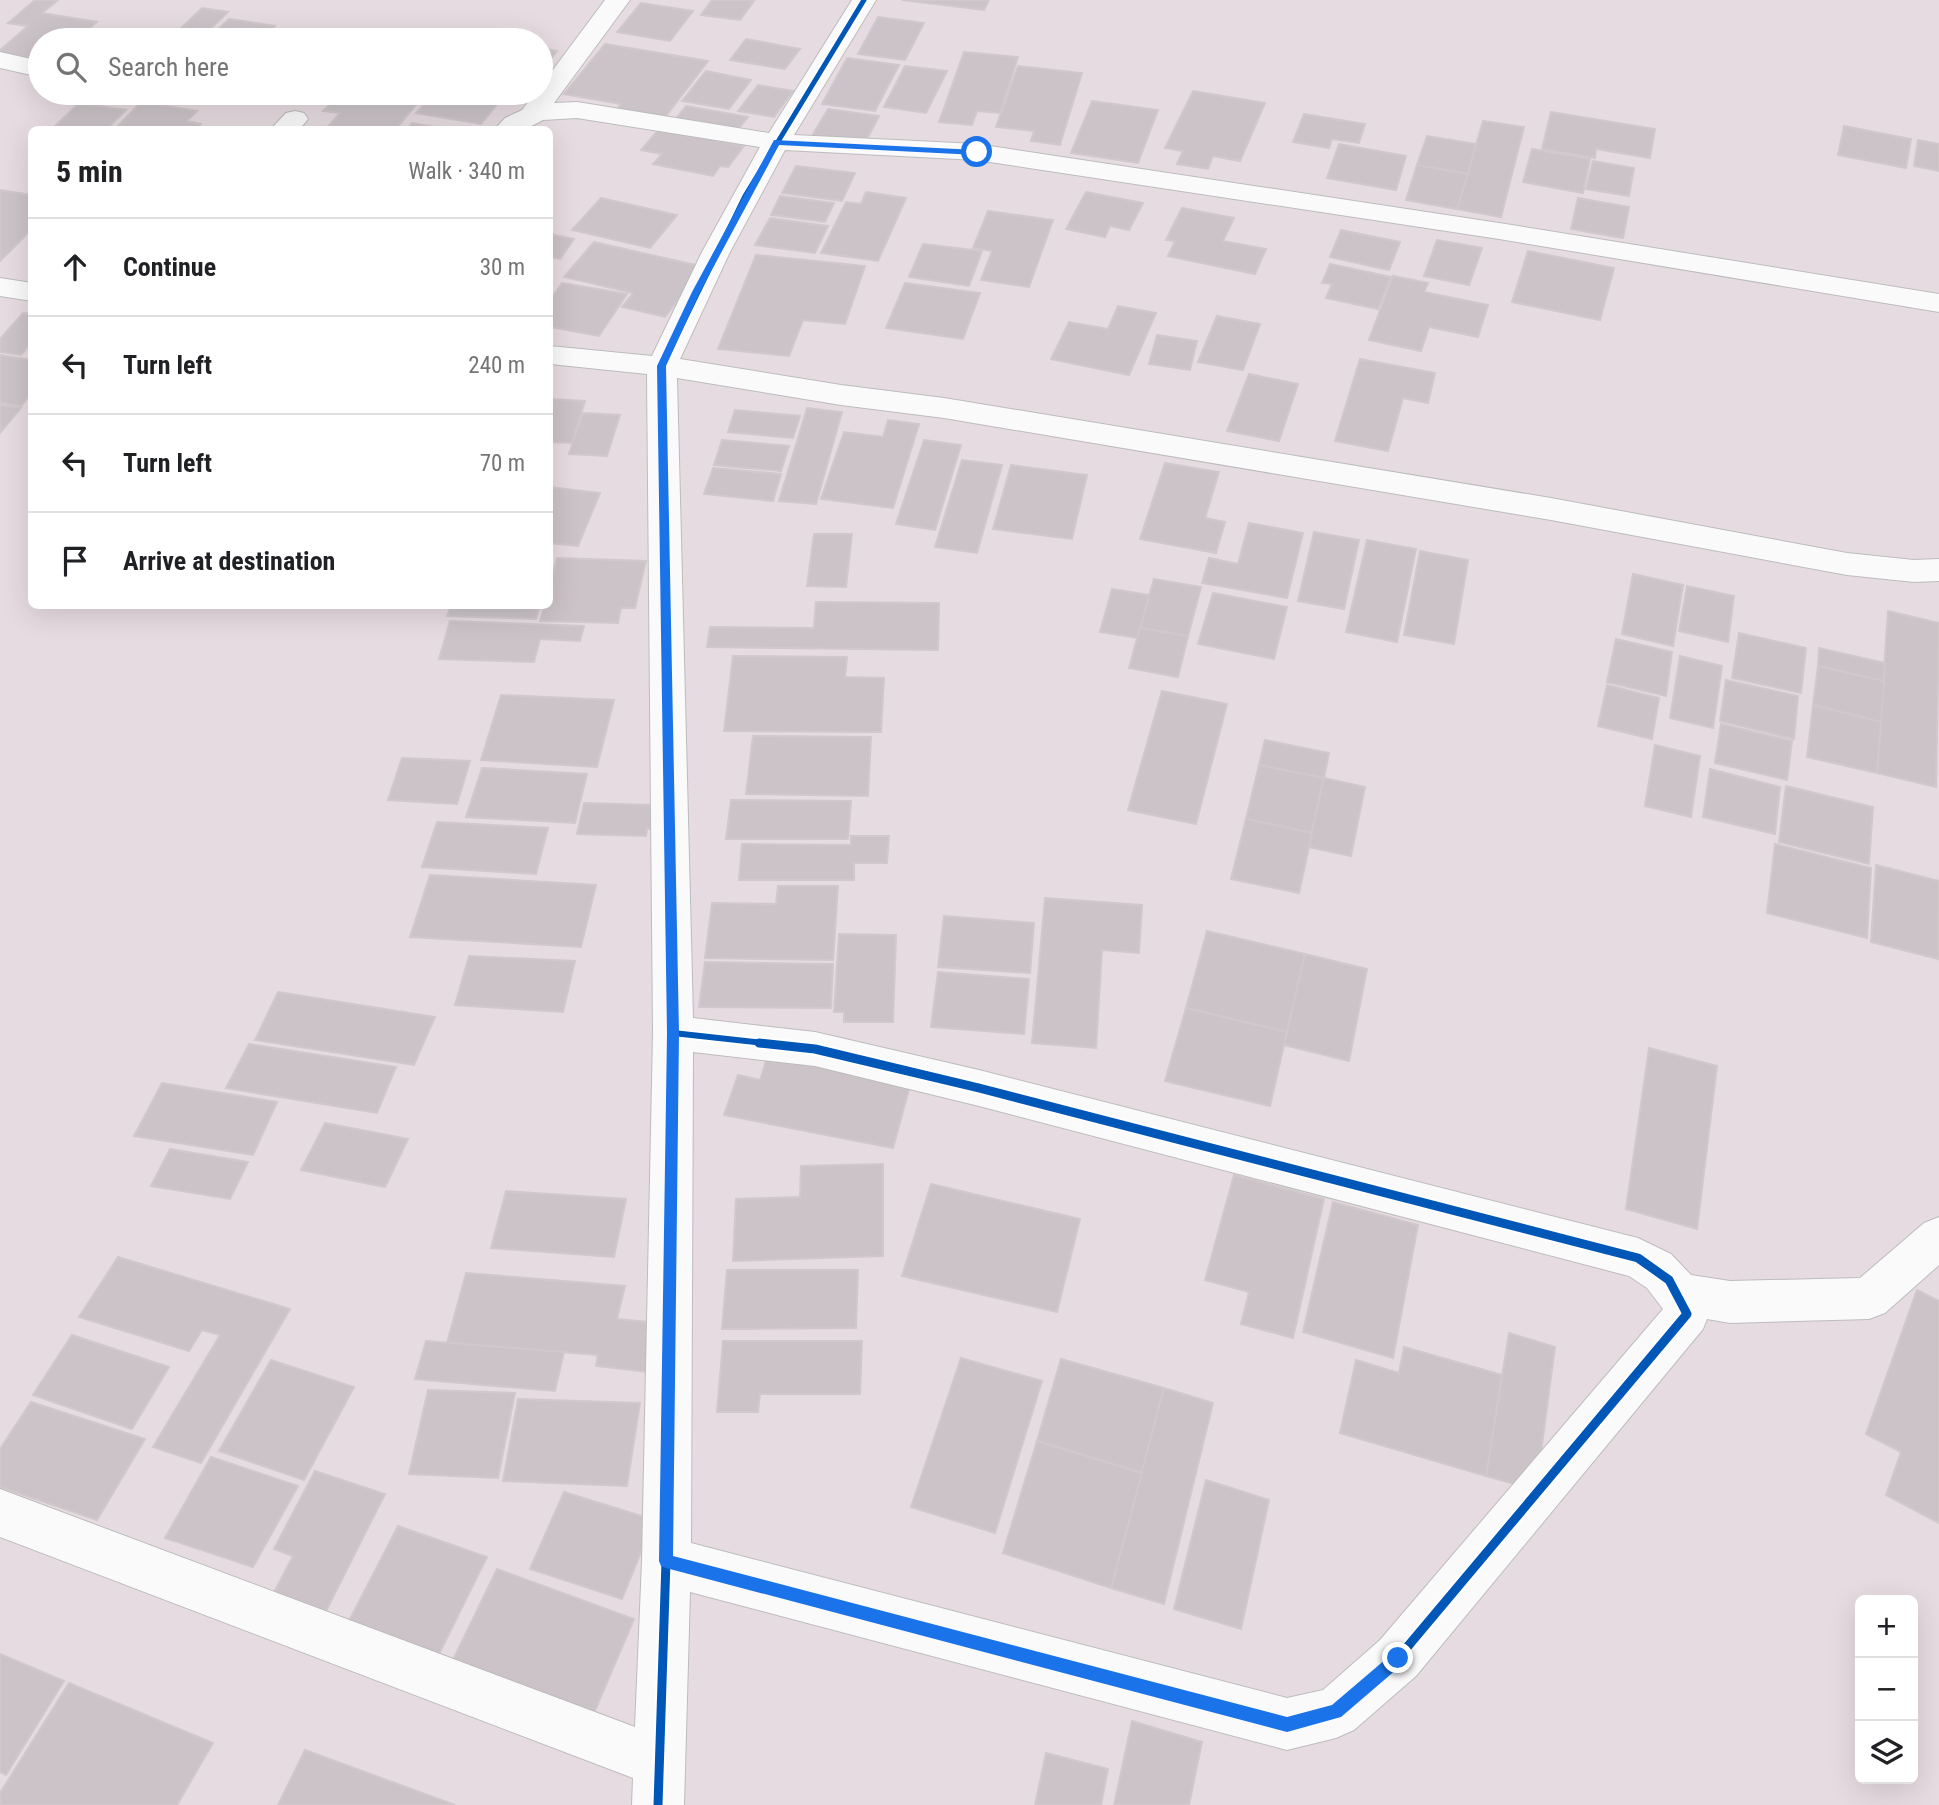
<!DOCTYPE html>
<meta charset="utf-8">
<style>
:root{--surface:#fff;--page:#f2f2f2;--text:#202124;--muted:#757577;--line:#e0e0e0}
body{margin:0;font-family:"Roboto Condensed",sans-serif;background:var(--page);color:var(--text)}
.controls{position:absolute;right:21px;bottom:21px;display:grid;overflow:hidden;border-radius:10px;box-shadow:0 7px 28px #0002}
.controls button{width:63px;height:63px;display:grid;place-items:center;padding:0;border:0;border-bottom:2px solid var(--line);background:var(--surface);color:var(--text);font:35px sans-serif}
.stop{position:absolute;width:21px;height:21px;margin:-16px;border:5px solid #1a73e8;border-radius:50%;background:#fff}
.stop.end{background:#1a73e8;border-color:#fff;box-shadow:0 2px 7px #0008}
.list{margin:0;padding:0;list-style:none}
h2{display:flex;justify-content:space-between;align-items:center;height:91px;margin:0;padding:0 28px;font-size:30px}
h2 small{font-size:23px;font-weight:400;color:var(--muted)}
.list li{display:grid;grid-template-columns:46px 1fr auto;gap:21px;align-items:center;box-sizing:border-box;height:98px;padding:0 28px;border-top:2px solid var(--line)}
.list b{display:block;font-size:26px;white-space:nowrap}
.list em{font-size:23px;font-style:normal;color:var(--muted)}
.icon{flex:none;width:38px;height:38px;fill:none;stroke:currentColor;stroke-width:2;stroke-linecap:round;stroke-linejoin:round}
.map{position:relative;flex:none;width:1939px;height:1805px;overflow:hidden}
.search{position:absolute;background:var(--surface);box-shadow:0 7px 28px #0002;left:28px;top:28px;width:525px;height:77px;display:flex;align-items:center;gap:18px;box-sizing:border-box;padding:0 24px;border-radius:38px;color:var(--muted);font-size:26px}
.panel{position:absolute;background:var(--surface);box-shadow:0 7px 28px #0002;left:28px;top:126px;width:525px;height:483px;border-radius:10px}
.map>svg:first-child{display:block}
.building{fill:#cbc3c7;stroke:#d1c8cc;stroke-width:2}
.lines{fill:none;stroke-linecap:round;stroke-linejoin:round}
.minor-casing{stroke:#bdbcbd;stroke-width:2}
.minor{fill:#fbfafa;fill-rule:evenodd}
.cycleway-far2-casing{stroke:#fff;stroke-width:9}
.cycleway-far1-casing{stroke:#fff;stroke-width:10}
.cycleway-casing{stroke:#fff;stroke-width:13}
.cycleway-far2{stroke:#0057b8;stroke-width:5}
.cycleway-far1{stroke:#0057b8;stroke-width:6}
.cycleway{stroke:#0057b8;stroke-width:9}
.route{fill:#1a73e8}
</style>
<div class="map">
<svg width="1939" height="1805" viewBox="0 0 1939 1805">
<rect width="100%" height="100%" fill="#e6dbe0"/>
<g class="building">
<polygon points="35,0 58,0 42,13 97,22 76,40 40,40 40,59 0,53 0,50 28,26 8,23"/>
<polygon points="712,0 747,0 754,1 740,20 701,15"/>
<polygon points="902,0 989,0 984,10"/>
<polygon points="641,3 693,11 670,41 617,32"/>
<polygon points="202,8 228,12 202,37 176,33"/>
<polygon points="878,17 924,23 905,60 858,54"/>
<polygon points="229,19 275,26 261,40 207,40"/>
<polygon points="746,39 800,49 785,69 730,60"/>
<polygon points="605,44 708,61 663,120 615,112 621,104 564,94"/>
<polygon points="541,48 557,51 541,71"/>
<polygon points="964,52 1018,57 1000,113 977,111 972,125 939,122"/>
<polygon points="847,58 899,65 875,111 822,104"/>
<polygon points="905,66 947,71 926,113 884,107"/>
<polygon points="1018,66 1082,73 1060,145 1031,141 1034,131 996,127"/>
<polygon points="706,71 751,80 729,109 682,101"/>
<polygon points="758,85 793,91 774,117 738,111"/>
<polygon points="1193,91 1265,103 1240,161 1213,156 1208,169 1177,164 1183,151 1165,148"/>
<polygon points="287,93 328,93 322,99"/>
<polygon points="340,93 426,93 395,130 325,130 340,113 323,111"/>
<polygon points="434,93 439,93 499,102 481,124 416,113"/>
<polygon points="1092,101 1158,110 1138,163 1071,153"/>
<polygon points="141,102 197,111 187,121 201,124 196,130 114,130"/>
<polygon points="79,103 126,110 106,130 53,128"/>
<polygon points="686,106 748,117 736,132 674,121"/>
<polygon points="828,109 879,116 865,143 812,136"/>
<polygon points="1551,112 1655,129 1650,158 1596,149 1595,158 1542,149"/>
<polygon points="1304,114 1365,124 1359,143 1332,139 1329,148 1293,142"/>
<polygon points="1483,121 1524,127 1501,217 1457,209"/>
<polygon points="412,123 451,130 406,130"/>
<polygon points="1844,126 1911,139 1906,168 1838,155"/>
<polygon points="659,129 744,146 728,167 720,166 713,176 653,164 662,154 641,150"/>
<polygon points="1427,136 1476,144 1468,174 1417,165"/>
<polygon points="1918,140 1939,144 1939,171 1914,166"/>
<polygon points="1339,144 1406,156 1396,190 1327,178"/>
<polygon points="1532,149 1590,159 1583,193 1523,182"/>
<polygon points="1593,161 1634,168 1629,196 1586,189"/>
<polygon points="1417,165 1468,174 1457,209 1406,200"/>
<polygon points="796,166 855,173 842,201 782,193"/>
<polygon points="0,190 32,195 32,229 0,261"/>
<polygon points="866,192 906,198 878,261 821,253 846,202 861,204"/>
<polygon points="1086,192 1143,203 1129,230 1110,226 1105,237 1066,229"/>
<polygon points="780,196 834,203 825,222 771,215"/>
<polygon points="601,198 677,215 650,248 572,230"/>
<polygon points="1578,198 1629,207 1623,238 1571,229"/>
<polygon points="1182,208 1234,218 1223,241 1266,249 1255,274 1168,256 1175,241 1166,240"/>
<polygon points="988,211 1053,220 1029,287 981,280 992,251 973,248"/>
<polygon points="770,218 828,226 815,253 755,245"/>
<polygon points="1341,230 1400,242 1389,270 1330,257"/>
<polygon points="550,234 574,239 560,259 550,257"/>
<polygon points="1437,240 1482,248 1469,285 1424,276"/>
<polygon points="594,242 704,267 665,317 622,307 633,293 564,277"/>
<polygon points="923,244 982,251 969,286 909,277"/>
<polygon points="1528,251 1614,268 1600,320 1512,302"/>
<polygon points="756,255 865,266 845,324 803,320 789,356 718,349"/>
<polygon points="1330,264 1391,277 1378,309 1326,298 1332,284 1322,283"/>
<polygon points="1393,276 1428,283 1424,292 1488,305 1478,337 1429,327 1421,351 1369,340"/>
<polygon points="562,283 627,294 599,336 550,327 550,300"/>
<polygon points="905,283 980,293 963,339 886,328"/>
<polygon points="1118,306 1156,313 1129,375 1051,359 1069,322 1108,329"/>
<polygon points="23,313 32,314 32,342 21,355 0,352 0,339"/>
<polygon points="1217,316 1260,324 1243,370 1198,362"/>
<polygon points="1157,335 1197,341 1190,370 1149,364"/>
<polygon points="0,355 32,360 32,393 21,406 0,403"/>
<polygon points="1360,359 1435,373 1428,403 1403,398 1388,451 1335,441"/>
<polygon points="1249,374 1298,384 1279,441 1227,431"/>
<polygon points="550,399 585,401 572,443 550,442"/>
<polygon points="0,405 21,408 0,433"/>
<polygon points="807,408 842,412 816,504 779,501"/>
<polygon points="735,410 800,416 793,438 728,432"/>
<polygon points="583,413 620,415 607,456 569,454"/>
<polygon points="888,420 919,424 893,508 821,499 844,432 883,437"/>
<polygon points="722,440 789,446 781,471 714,465"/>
<polygon points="924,440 961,445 935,530 896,524"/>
<polygon points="962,460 1002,465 977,553 935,547"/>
<polygon points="1165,463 1219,472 1205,518 1225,522 1216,553 1140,539"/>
<polygon points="1011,465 1087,475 1072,539 993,529"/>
<polygon points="713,468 781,474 773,501 704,494"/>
<polygon points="550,487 600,493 578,546 550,543"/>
<polygon points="1249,523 1303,533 1287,598 1202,583 1209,558 1238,564"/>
<polygon points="1314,532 1359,540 1344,609 1298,601"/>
<polygon points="814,534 852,534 846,587 807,586"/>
<polygon points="1367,540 1416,549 1397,642 1346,632"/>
<polygon points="1420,551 1468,560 1454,644 1404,635"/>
<polygon points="557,558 646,561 635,608 621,608 618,623 540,621 544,606 550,606 550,586"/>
<polygon points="1633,574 1683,585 1673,646 1622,634"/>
<polygon points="1154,579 1201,587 1188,636 1140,628"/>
<polygon points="1687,586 1734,596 1728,642 1679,631"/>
<polygon points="1112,589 1149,595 1138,638 1100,632"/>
<polygon points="1213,593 1287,607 1274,659 1198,644"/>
<polygon points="816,602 939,603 938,650 707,647 710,627 814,628"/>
<polygon points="451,606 540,606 536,619 447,616"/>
<polygon points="1888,611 1939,623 1936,787 1877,773"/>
<polygon points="450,621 584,626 580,641 540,639 534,662 439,659"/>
<polygon points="1140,628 1188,636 1178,677 1129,668"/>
<polygon points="1739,633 1806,648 1801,693 1732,678"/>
<polygon points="1616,639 1672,652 1666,696 1607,682"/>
<polygon points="1819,648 1885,663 1884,681 1818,666"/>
<polygon points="733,656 847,657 845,677 884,678 881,732 724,731"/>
<polygon points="1680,656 1722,666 1713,728 1670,718"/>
<polygon points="1818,666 1884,681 1881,722 1813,705"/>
<polygon points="1726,680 1798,696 1794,739 1720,721"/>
<polygon points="1607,685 1659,698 1652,739 1598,726"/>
<polygon points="1162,691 1227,704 1196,824 1128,810"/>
<polygon points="501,695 614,700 597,767 481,760"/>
<polygon points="1813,705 1881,722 1877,773 1807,757"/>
<polygon points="1721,724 1792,741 1787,780 1715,763"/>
<polygon points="753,736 871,737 868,796 746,794"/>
<polygon points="1265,740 1329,753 1324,778 1259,765"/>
<polygon points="1655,745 1700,756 1691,817 1645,806"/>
<polygon points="402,758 470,761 457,804 388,800"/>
<polygon points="1259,765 1324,778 1312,833 1246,819"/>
<polygon points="482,768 587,774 575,823 466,817"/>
<polygon points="1710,769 1780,787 1775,834 1703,817"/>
<polygon points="1324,778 1365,787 1351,856 1308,847"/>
<polygon points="1786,786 1873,807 1869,864 1779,842"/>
<polygon points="731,800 851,801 848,839 726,839"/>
<polygon points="584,803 652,805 650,812 661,812 658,829 647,829 646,836 577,834"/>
<polygon points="1246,819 1312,833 1299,893 1231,879"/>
<polygon points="437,822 548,828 536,874 422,867"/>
<polygon points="851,836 889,836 887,863 854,863 854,880 739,880 742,844 851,845"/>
<polygon points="1775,844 1871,868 1867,938 1767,913"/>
<polygon points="1876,865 1939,881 1938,959 1871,942"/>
<polygon points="430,875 596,885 581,947 410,937"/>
<polygon points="778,886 838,886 833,960 705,958 712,903 776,904"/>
<polygon points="1045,898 1142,905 1139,953 1102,950 1096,1048 1032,1043"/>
<polygon points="944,916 1034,923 1030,973 938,967"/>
<polygon points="1207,931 1305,954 1287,1032 1186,1008"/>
<polygon points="839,934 896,935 893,1022 844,1022 844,1012 834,1012"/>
<polygon points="1305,954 1367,969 1349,1061 1284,1045"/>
<polygon points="469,956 575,961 563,1012 455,1005"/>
<polygon points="705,962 833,964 831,1008 699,1007"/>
<polygon points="938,972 1029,979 1024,1034 931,1027"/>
<polygon points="278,992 435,1017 414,1065 255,1040"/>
<polygon points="1186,1008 1287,1032 1270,1106 1165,1081"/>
<polygon points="249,1044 396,1067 377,1113 226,1088"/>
<polygon points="1649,1048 1717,1066 1697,1229 1626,1209"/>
<polygon points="768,1055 911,1082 893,1148 724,1115 738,1075 760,1080"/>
<polygon points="162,1083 277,1102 253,1155 134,1136"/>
<polygon points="325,1123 408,1139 385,1187 301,1170"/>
<polygon points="170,1149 248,1162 230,1199 151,1186"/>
<polygon points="883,1164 883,1256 733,1261 736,1199 800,1197 801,1166"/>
<polygon points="1234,1175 1324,1199 1293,1338 1241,1324 1249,1292 1205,1280"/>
<polygon points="931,1184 1080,1219 1057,1312 902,1276"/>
<polygon points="506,1191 626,1199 614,1257 491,1248"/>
<polygon points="1333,1202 1418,1225 1393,1358 1303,1332"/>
<polygon points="118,1257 290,1309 201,1463 153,1447 220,1335 202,1330 189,1351 79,1317"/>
<polygon points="727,1270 858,1270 856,1328 722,1329"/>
<polygon points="466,1273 625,1286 617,1319 658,1323 648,1372 596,1366 598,1355 447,1343"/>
<polygon points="1917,1290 1939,1301 1939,1523 1886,1495 1901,1452 1866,1434"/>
<polygon points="1509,1333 1555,1347 1536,1490 1486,1476"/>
<polygon points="72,1335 169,1367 132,1429 33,1395"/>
<polygon points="426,1341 564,1352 555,1391 415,1379"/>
<polygon points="723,1341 862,1341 860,1394 760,1394 758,1412 717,1412"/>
<polygon points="1404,1347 1502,1375 1486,1476 1340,1433 1356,1360 1399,1373"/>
<polygon points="961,1358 1042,1381 995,1533 911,1507"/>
<polygon points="1061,1359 1164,1388 1142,1473 1037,1441"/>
<polygon points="271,1360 354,1387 304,1480 219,1451"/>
<polygon points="1164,1388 1213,1403 1164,1604 1111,1588"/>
<polygon points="428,1390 515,1393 498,1478 409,1474"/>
<polygon points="518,1399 640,1403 627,1486 503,1481"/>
<polygon points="31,1402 145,1439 97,1520 0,1487 0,1449"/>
<polygon points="1037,1441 1142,1473 1111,1588 1003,1553"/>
<polygon points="211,1457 298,1486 253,1567 165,1538"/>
<polygon points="315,1471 385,1494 322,1619 269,1602 293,1556 274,1549"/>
<polygon points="1206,1480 1269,1500 1241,1629 1174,1609"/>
<polygon points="564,1492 654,1520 622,1599 530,1569"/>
<polygon points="398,1526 487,1557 438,1656 348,1623"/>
<polygon points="497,1569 634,1619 594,1713 452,1662"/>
<polygon points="0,1654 64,1681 6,1775 0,1772"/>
<polygon points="69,1683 213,1743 177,1805 0,1805 0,1793"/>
<polygon points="1132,1721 1202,1742 1189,1805 1114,1805"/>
<polygon points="305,1750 455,1805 278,1805"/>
<polygon points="1046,1753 1108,1769 1101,1805 1035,1805"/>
</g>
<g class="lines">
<defs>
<g id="minor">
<path d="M605,0H630L554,103L577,102L769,133L852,0H876L794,135L977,144L1499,223L1939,294V312L1499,239L977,160L785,150L730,252L680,359L841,385L944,398L1551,498L1847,553L1914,560L1939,559V581L1914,582L1847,575L1551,520L944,418L841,405L677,378L693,1018L815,1032L979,1070L1638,1238L1671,1254L1691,1275L1730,1281L1860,1278L1924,1223L1939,1217V1265L1885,1313L1869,1319L1730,1323L1707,1319L1703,1329L1416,1676L1354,1730L1336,1738L1287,1750L690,1592L684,1805H632L633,1778L0,1537V1489L635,1727L642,1561L653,1033L647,374L550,364V346L652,356L702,252L760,147L577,118L543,120L524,130H494L505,118L522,110L535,93H541V86ZM693,1052L815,1066L979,1106L1629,1276L1647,1288L1663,1309L1380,1640L1323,1690L1287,1698L691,1543Z"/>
<polygon points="0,52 40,61 40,77 0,68"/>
<polygon points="295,111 304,113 308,119 299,130 270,130 286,113"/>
<polygon points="0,278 32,283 32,301 0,296"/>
</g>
</defs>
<use href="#minor" class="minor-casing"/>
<use href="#minor" class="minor"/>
<defs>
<polyline id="cycleway-far2" points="663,456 662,366 745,196 864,0"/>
<g id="cycleway-far1">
<polyline points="663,454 673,1044"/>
<polyline points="673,1033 774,1044"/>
</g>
<g id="cycleway">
<polyline points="666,1561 1287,1724 1336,1712 1398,1658 1687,1314 1669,1280 1638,1258 979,1088 815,1049 759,1043"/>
<polyline points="658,1805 666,1561 673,1043"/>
</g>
</defs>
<use href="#cycleway-far2" class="cycleway-far2-casing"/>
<use href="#cycleway-far1" class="cycleway-far1-casing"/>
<use href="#cycleway" class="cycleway-casing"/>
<use href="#cycleway-far2" class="cycleway-far2"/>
<use href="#cycleway-far1" class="cycleway-far1"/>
<use href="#cycleway" class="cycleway"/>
</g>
<polygon class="route" points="774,140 977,150 981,152 977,155 779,145 700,292 666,366 679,1033 673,1556 1287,1717 1332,1705 1393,1653 1398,1650 1404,1653 1406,1658 1404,1663 1341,1717 1287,1732 666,1568 661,1566 659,1561 667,1033 657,366 692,292"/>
</svg>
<div class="controls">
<button>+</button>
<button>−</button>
<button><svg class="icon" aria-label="layers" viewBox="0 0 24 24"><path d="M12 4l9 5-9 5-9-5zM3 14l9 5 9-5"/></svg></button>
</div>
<div class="stop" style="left:977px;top:152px"></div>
<div class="stop end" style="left:1398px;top:1658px"></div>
<div class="search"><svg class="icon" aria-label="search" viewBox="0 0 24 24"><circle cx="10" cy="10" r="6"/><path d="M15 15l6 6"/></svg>Search here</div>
<section class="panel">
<h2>5 min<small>Walk · 340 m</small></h2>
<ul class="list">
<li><svg class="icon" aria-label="ahead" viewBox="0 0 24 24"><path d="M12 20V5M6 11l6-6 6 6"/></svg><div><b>Continue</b></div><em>30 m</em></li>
<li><svg class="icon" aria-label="left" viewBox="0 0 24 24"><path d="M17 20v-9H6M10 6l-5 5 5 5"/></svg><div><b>Turn left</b></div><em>240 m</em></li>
<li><svg class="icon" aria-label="left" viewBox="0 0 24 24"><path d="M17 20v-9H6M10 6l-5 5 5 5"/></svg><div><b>Turn left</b></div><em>70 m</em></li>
<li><svg class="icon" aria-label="arrive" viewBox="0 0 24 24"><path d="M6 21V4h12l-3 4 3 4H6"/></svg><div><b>Arrive at destination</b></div></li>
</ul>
</section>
</div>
